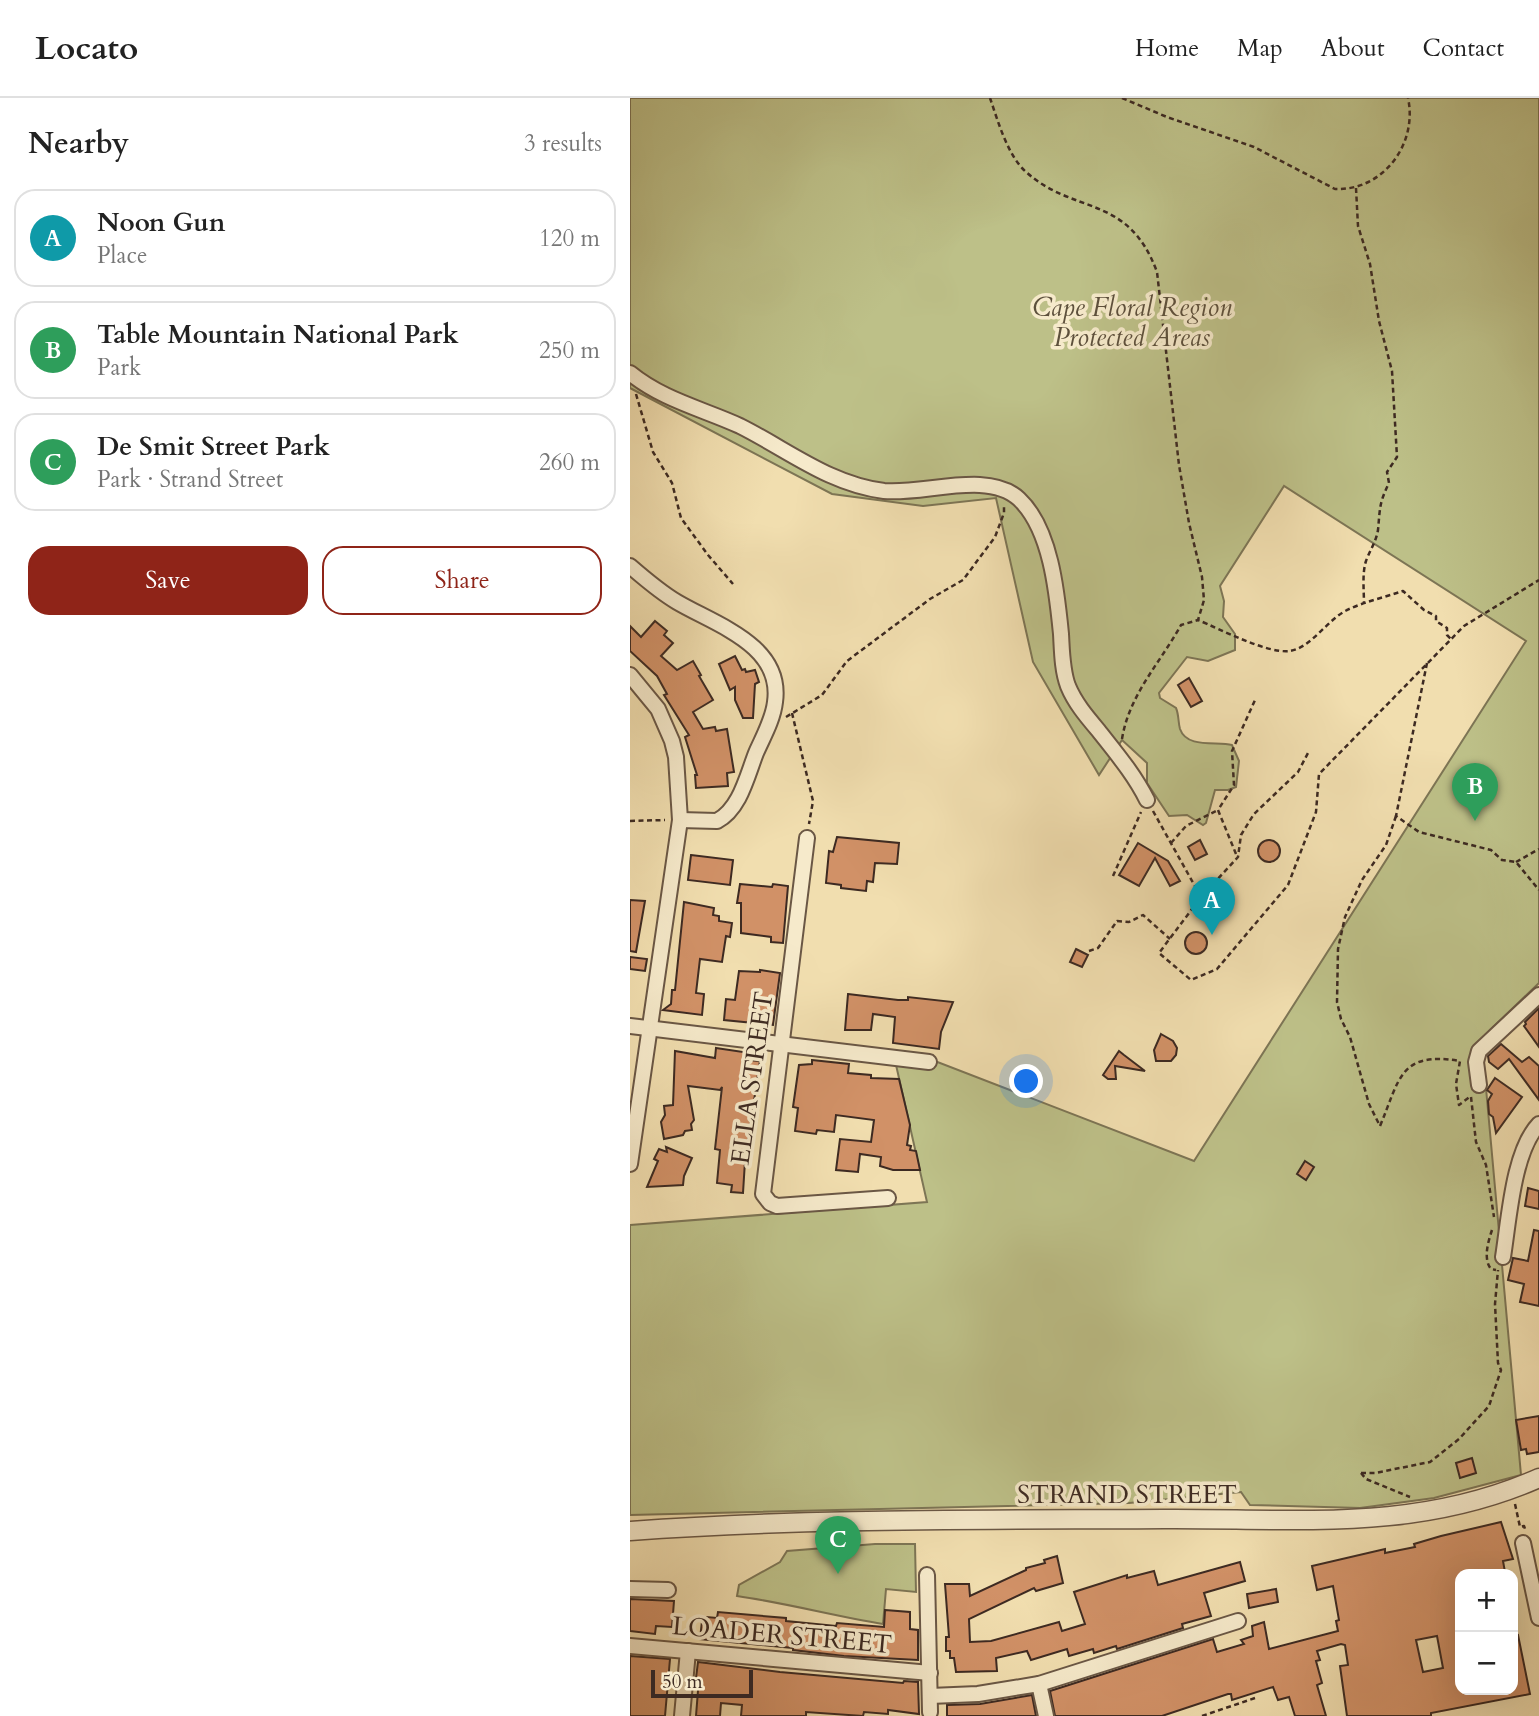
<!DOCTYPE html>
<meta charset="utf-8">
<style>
:root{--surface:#fff;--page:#f6f6f6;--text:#222;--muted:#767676;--line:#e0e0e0;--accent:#8f2418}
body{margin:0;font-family:Cardo,serif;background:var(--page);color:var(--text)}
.controls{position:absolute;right:21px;bottom:21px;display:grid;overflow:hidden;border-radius:14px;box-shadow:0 7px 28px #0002}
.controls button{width:63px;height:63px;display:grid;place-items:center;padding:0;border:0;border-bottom:2px solid var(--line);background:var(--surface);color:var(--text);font:35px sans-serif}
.scale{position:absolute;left:21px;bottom:18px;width:102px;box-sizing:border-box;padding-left:7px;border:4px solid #3d2a22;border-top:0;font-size:19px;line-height:24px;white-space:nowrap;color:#3d2a22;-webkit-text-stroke:5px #f6eacb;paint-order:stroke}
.you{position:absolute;left:397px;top:984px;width:24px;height:24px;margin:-18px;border:5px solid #fff;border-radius:50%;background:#1a73e8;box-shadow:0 0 0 10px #1a73e833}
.badge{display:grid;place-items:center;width:46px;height:46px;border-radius:50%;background:var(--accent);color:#fff;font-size:23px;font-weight:700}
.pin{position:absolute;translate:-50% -58px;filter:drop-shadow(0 2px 4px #0008)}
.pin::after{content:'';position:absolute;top:37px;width:24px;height:21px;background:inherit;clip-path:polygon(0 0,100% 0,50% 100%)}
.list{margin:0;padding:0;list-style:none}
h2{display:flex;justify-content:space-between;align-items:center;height:91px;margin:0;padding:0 28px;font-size:30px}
h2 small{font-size:23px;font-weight:400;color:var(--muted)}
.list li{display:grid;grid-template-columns:46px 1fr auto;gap:21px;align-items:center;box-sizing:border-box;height:98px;margin:0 14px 14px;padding:0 14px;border:2px solid var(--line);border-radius:21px}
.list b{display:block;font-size:26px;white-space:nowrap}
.list p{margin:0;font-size:23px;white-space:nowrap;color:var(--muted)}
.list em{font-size:23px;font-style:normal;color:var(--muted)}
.actions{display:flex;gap:14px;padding:21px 28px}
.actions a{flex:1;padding:16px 0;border:2px solid var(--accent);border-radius:21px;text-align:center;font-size:24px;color:var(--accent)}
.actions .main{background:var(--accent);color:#fff}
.map{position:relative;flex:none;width:909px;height:1618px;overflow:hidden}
header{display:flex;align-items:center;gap:42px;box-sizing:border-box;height:98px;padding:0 35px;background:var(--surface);border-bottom:2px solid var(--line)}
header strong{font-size:33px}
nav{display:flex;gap:38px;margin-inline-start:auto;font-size:24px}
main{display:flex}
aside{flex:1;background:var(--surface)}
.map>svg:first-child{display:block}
.green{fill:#bdc088;stroke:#7d7555;stroke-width:2}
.building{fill:#d19167;stroke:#3d2a22;stroke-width:2;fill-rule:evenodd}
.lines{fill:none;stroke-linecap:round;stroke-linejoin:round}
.minor-casing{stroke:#6a5745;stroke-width:18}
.tertiary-casing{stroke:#6a5745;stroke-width:21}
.path{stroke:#3d2a22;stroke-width:2.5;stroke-dasharray:5 3.5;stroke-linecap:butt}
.minor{stroke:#f6eacb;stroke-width:14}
.tertiary{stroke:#f6eacb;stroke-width:18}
.labels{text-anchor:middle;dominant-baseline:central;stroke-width:7;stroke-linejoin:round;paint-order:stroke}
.park-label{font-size:26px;font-style:italic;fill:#5d503c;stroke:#f6eacb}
.street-label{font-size:26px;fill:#3d2a22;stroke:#f6eacb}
</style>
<header>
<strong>Locato</strong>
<nav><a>Home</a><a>Map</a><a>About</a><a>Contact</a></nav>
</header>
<main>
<aside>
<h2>Nearby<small>3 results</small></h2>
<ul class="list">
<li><span class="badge" style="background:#0f9aa8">A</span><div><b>Noon Gun</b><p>Place</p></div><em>120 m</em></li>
<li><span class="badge" style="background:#2e9e5b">B</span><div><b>Table Mountain National Park</b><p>Park</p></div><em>250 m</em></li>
<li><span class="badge" style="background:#2e9e5b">C</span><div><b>De Smit Street Park</b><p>Park · Strand Street</p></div><em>260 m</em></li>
</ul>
<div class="actions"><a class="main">Save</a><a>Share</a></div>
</aside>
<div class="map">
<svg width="909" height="1618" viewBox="0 0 909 1618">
<rect width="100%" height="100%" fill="#f1deaf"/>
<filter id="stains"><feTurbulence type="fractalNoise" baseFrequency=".00286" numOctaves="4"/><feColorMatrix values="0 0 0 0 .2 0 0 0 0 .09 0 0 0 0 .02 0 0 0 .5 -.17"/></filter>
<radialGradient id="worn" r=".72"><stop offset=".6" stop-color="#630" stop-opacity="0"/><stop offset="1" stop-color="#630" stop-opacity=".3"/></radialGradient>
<g class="green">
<path d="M0,0H909V885L860,932L846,951L854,968L891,1377L804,1400L730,1410L620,1407L611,1394L499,1405L0,1417V1127L297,1104L264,958H292L564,1063L896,543L654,388L590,488L594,503L593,519L605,536V552L578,563L557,559L529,595L530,600L546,610C549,617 548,624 550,631C557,651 587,643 602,647L609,663L606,689L598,692H585L576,725L573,727L557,717L539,718L517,685V665L492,642L469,677L403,564L366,400L293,408L202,396L0,290Z"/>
<path d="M245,1446H285L286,1494L256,1491L253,1526C204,1518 156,1505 107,1498L109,1487L150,1464L157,1453Z"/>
</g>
<g class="building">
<polygon points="25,523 37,533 34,537 43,545 31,558 47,572 63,563 71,577 69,578 83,602 63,614 73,631 85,629 86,633 97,631 104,674 97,675 98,688 66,690 65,677 67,677 55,639 59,637 34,597 37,596 27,578 0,553 0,528 11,539"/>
<polygon points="105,558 112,572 115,571 116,574 125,572 129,584 125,586 123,620 113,620 105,602 105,589 100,592 89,566"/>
<polygon points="559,580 572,603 561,609 548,587"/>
<polygon points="207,739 269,745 267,766 245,765 243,784 237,783 236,793 211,790 211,787 196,785 199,753 203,754"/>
<circle cx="639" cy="753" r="11"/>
<polygon points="570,742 577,756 565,762 558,749"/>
<polygon points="508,745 538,763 550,783 540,788 525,760 509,788 489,777"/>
<polygon points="61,757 103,762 100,787 58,782"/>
<polygon points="110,786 142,789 143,786 158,788 153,845 141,844 141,839 111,835 111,805 107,805"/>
<polygon points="0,802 15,803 6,854 0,853"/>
<polygon points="54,804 84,810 83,817 89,818 89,823 102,825 100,839 96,838 92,864 70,861 66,895 74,896 72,917 33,912 41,906 42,892 45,892"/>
<circle cx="566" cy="845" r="11"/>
<polygon points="446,851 458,857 452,869 440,864"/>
<polygon points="0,859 17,861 15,873 0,871"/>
<polygon points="130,872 150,875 143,927 94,922 96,901 105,902 109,873 130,874"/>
<polygon points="218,896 268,902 278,902 278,899 323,904 311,934 309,951 263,945 265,919 243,916 241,932 215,932"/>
<polygon points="909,910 909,949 894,928 896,926 895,924"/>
<polygon points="531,936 543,943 547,950 546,957 541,963 526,963 524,952"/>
<polygon points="871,946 892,964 899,959 909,968 909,1002 879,961 868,971 859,964 858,958"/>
<polygon points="86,950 120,955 119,962 130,963 115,1063 113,1095 101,1094 102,1087 87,1085 90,1052 85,1051 92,989 90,992 58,988 64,1022 61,1026 62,1032 55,1033 53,1037 34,1041 31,1024 35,1017 34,1008 43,1007 45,953 85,960"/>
<polygon points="489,953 494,957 515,973 485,968 486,981 478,981 473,977"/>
<polygon points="182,962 219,966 218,975 241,977 241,980 269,981 280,1027 277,1047 281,1048 280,1052 286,1053 290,1072 263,1072 250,1068 251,1059 230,1056 228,1074 206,1072 210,1041 241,1044 244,1022 206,1017 204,1034 187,1032 186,1036 165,1033 168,1010 163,1009 169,967 182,966"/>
<polygon points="865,980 892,999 866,1035 863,1019 859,1016 858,1003 862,996 857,992"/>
<polygon points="36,1049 62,1060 54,1078 53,1087 17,1089 28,1063 24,1061 29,1051 37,1054"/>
<polygon points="675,1063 684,1069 676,1082 667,1076"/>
<polygon points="898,1090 909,1093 909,1111 895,1108"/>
<polygon points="904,1132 909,1133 909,1208 890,1204 894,1186 878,1182 883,1160 898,1163"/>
<polygon points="909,1318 909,1354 897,1356 896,1351 891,1352 886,1322"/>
<polygon points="842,1360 846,1375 830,1380 826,1365"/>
<path d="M871,1424L883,1461L873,1463L875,1474L830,1476V1592H883V1538L888,1537L900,1596L801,1615V1618H717L710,1568L718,1567L715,1547L711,1546L687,1553L690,1562L686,1563L692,1585L687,1587L696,1618H665L659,1599L648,1602L643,1589L602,1602L601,1596H598L532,1618H425L420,1593L583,1541L587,1554L614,1546L611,1542L623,1538L622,1528L634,1524L639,1551L708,1533L706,1523L709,1522L703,1488L687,1492L682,1468L755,1451V1455L785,1449L784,1446L811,1438ZM807,1538L813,1570L793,1574L786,1542Z"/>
<polygon points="427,1458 433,1485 406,1493 404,1490 339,1521 340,1544 361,1543 429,1524 432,1533 455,1526 444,1494 497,1477 497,1480 524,1473 528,1487 610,1464 615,1483 574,1495 581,1518 552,1526 553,1530 487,1551 486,1548 464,1555 463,1551 439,1558 437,1551 401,1562 397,1553 366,1560 367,1573 326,1574 324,1560 320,1560 320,1553 316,1553 316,1539 319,1539 315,1486 339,1486 340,1498 396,1472 396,1470 415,1465 414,1462"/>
<polygon points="646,1491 648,1504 619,1510 617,1496"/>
<polygon points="0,1501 44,1503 42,1529 26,1528 25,1536 0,1533"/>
<polygon points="255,1512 280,1514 280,1531 288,1532 288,1562 214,1558 163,1552 163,1550 70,1541 72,1523 77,1523 77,1519 87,1520 88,1514 156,1520 156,1523 206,1528 207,1525 254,1529"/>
<polygon points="0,1558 40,1561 35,1618 0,1618"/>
<polygon points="68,1564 150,1574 273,1585 274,1583 288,1584 289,1616 258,1612 258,1616 234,1614 233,1618 176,1614 176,1618 111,1618 112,1607 91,1605 90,1618 66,1618 69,1580 66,1580"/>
<polygon points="402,1597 406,1618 317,1618 317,1607 350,1606"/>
</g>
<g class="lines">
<defs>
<g id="minor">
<path d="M0,275C33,302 73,311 110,328C158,352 199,386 254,393C294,397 358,372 389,401C421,431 427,495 431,536C432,553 432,572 438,588C445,605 457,619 468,632C486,655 504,676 517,702"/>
<path d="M0,468C15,481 30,494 47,504C86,527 153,547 145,604C143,622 133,639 126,655C117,678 110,711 87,723L50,722"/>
<polyline points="0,577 28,611 42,643 46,659 50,722 0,1066"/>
<polyline points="177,740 133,1096 140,1105 147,1108 258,1100"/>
<polyline points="0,928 299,964"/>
<polyline points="849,987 846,964 849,953 909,897"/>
<path d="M873,1159C879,1122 883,1053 909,1026"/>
<polyline points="893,1445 909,1520"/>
<polyline points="297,1477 300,1614"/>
<polyline points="0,1491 38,1492"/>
<polyline points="0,1548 300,1575"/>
<polyline points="409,1586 416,1618"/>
<polyline points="300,1598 348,1596 409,1586 608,1523"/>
<polyline points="52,1618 58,1553"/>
</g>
<path id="tertiary" d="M0,1433C177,1420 356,1422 534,1421C664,1420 785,1435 909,1380"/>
</defs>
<use href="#minor" class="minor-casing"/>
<use href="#tertiary" class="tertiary-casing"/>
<g class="path">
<path d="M360,0C368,23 377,56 395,73C444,118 498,95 527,174L549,367L559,425L572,479L574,502L568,522C590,531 637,556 660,553C682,549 697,522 717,512C734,504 755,499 773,493L794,512L806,518V523L817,530V537L821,541"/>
<path d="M492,0L537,19L624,49L705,91C753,93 788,46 778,0"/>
<path d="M726,90L728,128L740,166L749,223L762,273L767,359L757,374L759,385C749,405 750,411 748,432C746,444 740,452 736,463C732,475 734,493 734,506"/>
<polyline points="6,296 23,354 42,385 51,420 78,457 103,486"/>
<polyline points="797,565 766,718 789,734 861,752 872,762 886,764 909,792"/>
<polyline points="162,615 183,703 179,726"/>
<polyline points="156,619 192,597 217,563 300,501 333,482 365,439 374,415 374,408"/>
<path d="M492,641C499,597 530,565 551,527L568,522"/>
<polyline points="523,713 571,799 529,855 561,882 587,871 658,787 686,714 689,676 834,528 909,482"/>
<path d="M766,718L756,747L732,782L715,819L708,851L707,904L711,921L720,939L739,1006L750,1028C770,981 769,953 830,963L826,986L829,1007L841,998"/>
<polyline points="0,723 35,722"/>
<polyline points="541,745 556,728 588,712"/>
<polyline points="606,756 588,712 604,687 602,653 625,602"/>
<polyline points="886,764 909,751"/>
<polyline points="483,778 511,714"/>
<polyline points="571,799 608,759 611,737 624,716 668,674 678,655"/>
<polyline points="459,853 468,850 487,823 499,824 513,817 540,841"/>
<polyline points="841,999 846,1044 856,1067 864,1119"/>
<path d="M862,1132C858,1144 853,1161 861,1171L866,1172"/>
<polyline points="731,1375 745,1375 800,1364 829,1341 859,1308 871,1272 868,1265 865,1206 868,1172"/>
<polyline points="731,1375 736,1381 780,1399"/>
<polyline points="885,1406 890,1429 894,1428 895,1431"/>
<polyline points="572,1618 625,1600"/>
</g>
<use href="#minor" class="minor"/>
<use href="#tertiary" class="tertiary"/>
</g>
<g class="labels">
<g class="park-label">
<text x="502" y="209">Cape Floral Region<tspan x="502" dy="30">Protected Areas</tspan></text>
</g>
<g class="street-label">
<text transform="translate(122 980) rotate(-82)">ELLA STREET</text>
<text x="497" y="1396">STRAND STREET</text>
<text transform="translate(152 1537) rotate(5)">LOADER STREET</text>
</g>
</g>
<rect width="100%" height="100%" filter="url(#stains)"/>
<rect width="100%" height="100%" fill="url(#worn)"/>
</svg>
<div class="controls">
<button>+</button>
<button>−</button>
</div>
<div class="scale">50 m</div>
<div class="you"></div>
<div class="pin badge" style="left:582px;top:837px;background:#0f9aa8">A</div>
<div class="pin badge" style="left:845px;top:723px;background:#2e9e5b">B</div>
<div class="pin badge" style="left:208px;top:1476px;background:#2e9e5b">C</div>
</div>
</main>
